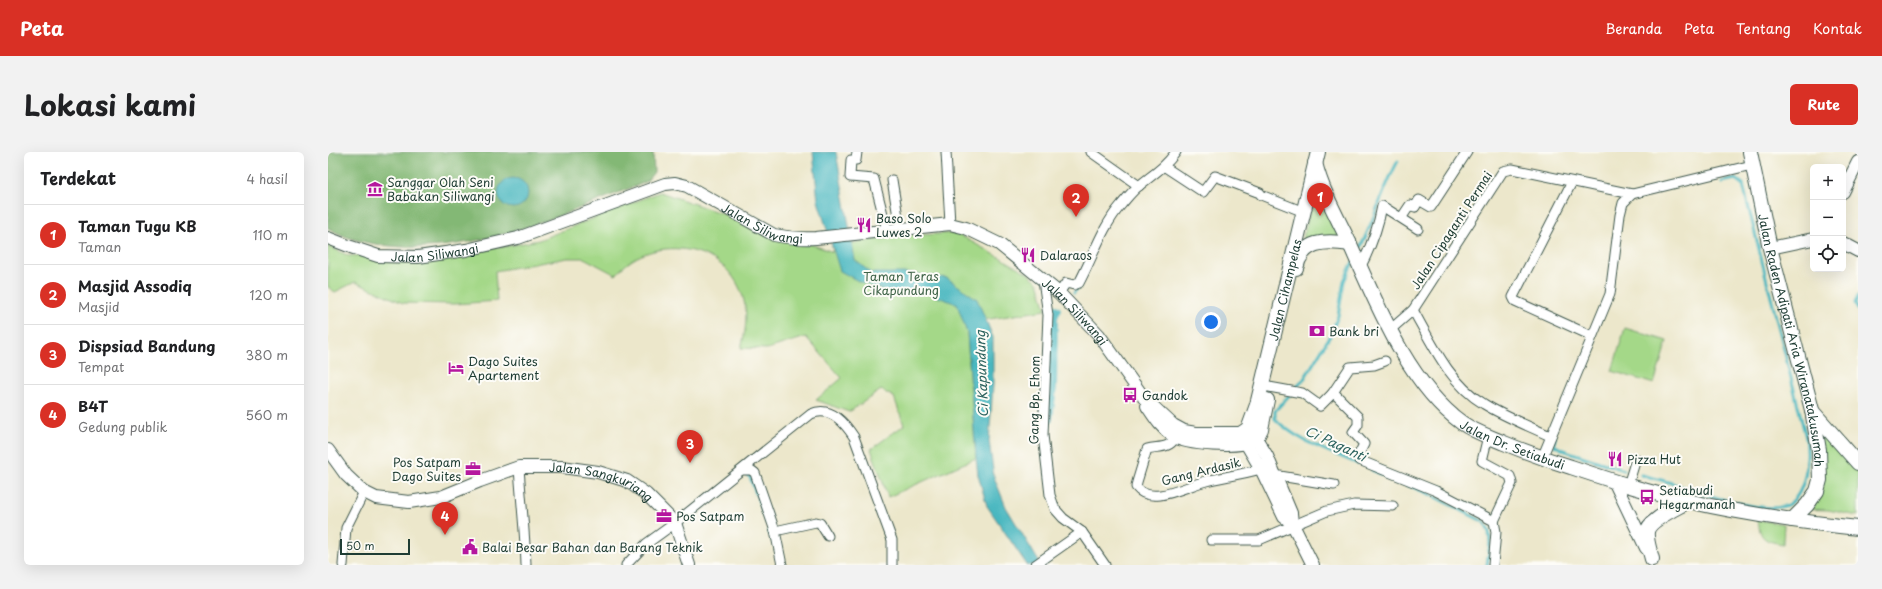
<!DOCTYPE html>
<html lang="id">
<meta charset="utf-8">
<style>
:root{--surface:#fff;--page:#f2f2f2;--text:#202124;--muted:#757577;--line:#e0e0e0;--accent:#d93025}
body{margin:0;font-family:"Playpen Sans",sans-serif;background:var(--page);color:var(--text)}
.controls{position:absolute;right:12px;top:12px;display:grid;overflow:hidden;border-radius:6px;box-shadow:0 4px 16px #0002}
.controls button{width:36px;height:36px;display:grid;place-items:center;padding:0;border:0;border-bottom:1px solid var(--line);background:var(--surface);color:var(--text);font:20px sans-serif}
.scale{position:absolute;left:12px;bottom:10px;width:70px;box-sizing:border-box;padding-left:4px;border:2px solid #1f3d34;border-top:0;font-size:11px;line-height:14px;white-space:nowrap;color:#1f3d34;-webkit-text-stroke:3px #fdfcf7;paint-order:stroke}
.you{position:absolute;left:883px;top:170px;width:14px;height:14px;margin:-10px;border:3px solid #fff;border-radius:50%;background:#1a73e8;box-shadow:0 0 0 6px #1a73e833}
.badge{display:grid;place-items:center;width:26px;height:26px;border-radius:50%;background:var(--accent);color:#fff;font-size:13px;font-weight:700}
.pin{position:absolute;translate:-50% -33px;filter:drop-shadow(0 1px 2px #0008)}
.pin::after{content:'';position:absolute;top:21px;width:14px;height:12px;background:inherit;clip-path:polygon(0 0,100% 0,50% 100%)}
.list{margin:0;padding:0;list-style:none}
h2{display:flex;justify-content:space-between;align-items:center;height:52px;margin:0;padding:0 16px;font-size:17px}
h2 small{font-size:13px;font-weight:400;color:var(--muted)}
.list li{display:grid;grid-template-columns:26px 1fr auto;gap:12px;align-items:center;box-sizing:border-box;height:60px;padding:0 16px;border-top:1px solid var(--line)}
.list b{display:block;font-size:15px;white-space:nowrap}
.list p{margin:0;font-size:13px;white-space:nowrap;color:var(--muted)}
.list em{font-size:13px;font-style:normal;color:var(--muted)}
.icon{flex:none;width:22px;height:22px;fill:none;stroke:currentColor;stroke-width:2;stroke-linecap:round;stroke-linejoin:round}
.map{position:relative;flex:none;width:1530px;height:413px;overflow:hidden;border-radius:6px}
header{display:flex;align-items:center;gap:24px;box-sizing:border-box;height:56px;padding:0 20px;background:var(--accent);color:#fff}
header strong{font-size:19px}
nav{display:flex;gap:22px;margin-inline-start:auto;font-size:14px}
.intro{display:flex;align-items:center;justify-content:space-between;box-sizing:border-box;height:96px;padding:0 24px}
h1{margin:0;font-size:28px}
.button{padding:10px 18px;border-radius:6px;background:var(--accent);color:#fff;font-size:14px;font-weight:700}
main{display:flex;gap:24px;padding:0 24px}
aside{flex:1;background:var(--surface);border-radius:6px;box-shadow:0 4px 16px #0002}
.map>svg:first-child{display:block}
.green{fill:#a4d888;stroke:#628a5e}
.forest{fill:#83b874;stroke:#517a54}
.water{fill:#48b7c0;stroke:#347a7a}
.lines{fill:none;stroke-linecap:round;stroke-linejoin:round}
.stream{stroke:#48b7c0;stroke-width:3}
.canal{stroke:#48b7c0;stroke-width:10}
.street-casing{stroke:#3e564b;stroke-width:11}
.secondary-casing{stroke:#3e564b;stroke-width:14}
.primary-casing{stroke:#3e564b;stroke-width:16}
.street{stroke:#fff;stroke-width:9}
.secondary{stroke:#fff;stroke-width:12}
.primary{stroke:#fff;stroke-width:14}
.labels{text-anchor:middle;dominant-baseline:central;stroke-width:4;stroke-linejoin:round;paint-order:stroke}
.poi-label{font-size:12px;fill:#1f3d34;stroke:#fdfcf7;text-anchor:start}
.street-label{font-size:12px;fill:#1f3d34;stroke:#fdfcf7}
.park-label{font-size:12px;fill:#406449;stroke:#fdfcf7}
.water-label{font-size:13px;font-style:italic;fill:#2b625e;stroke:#fdfcf7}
</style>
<header>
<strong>Peta</strong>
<nav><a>Beranda</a><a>Peta</a><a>Tentang</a><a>Kontak</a></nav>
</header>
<div class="intro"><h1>Lokasi kami</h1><a class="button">Rute</a></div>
<main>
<aside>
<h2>Terdekat<small>4 hasil</small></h2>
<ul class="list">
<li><span class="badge">1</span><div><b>Taman Tugu KB</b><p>Taman</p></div><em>110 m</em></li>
<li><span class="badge">2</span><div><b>Masjid Assodiq</b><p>Masjid</p></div><em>120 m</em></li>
<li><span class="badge">3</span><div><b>Dispsiad Bandung</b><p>Tempat</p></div><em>380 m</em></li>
<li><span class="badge">4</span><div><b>B4T</b><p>Gedung publik</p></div><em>560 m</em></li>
</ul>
</aside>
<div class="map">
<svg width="1530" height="413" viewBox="0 0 1530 413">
<rect width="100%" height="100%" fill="#fdfcf7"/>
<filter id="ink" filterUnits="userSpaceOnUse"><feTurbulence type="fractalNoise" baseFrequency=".025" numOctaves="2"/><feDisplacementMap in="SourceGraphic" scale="8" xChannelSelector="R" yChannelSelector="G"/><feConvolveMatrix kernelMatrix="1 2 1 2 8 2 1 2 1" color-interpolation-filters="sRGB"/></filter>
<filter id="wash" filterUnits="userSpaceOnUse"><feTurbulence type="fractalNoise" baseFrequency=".012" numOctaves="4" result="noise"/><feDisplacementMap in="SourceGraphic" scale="16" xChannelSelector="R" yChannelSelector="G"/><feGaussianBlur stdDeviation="0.9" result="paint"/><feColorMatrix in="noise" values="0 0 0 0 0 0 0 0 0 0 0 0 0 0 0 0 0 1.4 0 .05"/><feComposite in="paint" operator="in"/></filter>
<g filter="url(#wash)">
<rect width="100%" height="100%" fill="#ece7cb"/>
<g class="green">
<path d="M332,40L505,100L504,94L572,84L628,81L698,120L710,130L718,158L636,171L639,181L648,306L560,345L543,297L576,273L566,245L553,238L521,260L488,248L514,226L478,185L439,197L413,196C419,175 421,154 410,133C387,89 318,84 288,123L256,106H239L167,119L169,149L127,152L75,151L27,130L7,140L0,135V94L21,104L175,95L211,88Z"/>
<path d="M989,41L992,43L1015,86C1000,81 984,87 972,97L986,44Z"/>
<polygon points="1297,176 1339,189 1326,232 1284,219"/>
<polygon points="1489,269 1530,317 1530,364 1500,358 1472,357 1485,341"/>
<path d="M1430,368L1456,372L1455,392C1436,389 1432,387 1430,368Z"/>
</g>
<path class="forest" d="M0,0H325L326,20L318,30C226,65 126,115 25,87C17,85 8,80 0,76Z"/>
<g class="water">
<polygon points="485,0 508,0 527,108 543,121 577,121 619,126 649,147 665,185 665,233 661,289 666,325 678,355 713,413 699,413 659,354 650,323 648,306 639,181 629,152 591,138 570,143 532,130 512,119 490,49"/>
<circle cx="185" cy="41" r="15"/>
</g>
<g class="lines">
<g class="stream">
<path d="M1030,100C1046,70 1054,38 1070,9"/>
<path d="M1025,110L1016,129L1010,164L1002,184L976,227L947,259V267C972,291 999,298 1030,312"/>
<polyline points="746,141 751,134"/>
<polyline points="1530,144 1527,151 1530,158"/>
<polyline points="1227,285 1226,293 1235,298 1296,318"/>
<polyline points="1044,318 1099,341 1156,370 1161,380 1162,391 1159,413"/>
<polyline points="417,321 422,325 438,369"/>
<path d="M1313,323C1322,325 1331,327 1340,330C1365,338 1435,364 1459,353C1479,343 1481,305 1478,286L1416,37L1415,32L1408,27L1394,30"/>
<polyline points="441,379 445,389"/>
</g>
<polyline class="canal" points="720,267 724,235 725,165 728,158"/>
</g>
</g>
<g filter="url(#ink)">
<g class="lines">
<defs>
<g id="street">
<polyline points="529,0 528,8 523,8 522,25 546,27 559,78"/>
<polyline points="618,0 622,72"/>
<polyline points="763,0 811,34"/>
<polyline points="837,15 875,40 887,24 932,41 933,43 976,60"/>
<polyline points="564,28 572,77"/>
<polyline points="1244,30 1185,145 1187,149 1264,184"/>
<polyline points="1074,65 1082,53 1087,55 1091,48 1103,55 1139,0"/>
<path d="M1032,116C1043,95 1050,77 1054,54L1090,77"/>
<polyline points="715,128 720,163 715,283 722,343 727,357 735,366 754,380 777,413"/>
<path d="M731,141L738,131L746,133L751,131C765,105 774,75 793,53C799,46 805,38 812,33C827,21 837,15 848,0"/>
<path d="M1085,158C1104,192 1122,232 1156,252C1177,265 1201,274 1222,284"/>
<polyline points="1062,178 1085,158 1175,19 1184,17 1304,42 1424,13"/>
<polyline points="941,235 974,241 992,254 1004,242 1008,243 1030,265 1030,273 1025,280 1036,292 1031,302 1031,308 1108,339 1166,369 1168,380 1165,413"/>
<polyline points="1004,242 1022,215 1046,213 1057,209"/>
<polyline points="1160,284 1154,309 1182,324 1184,331 1166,369"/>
<path d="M847,286C841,297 830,294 819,297L809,330L808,335C823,355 860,333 878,329C896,325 914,322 933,317"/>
<polyline points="1214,306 1282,142 1292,63 1295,51 1304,42"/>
<path d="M191,315C193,348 197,380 198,413"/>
<polyline points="415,318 423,318 427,321 447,379 454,413"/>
<polyline points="946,323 1006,333"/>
<polyline points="1300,333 1308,307"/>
<polyline points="447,379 488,370 492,371 500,384"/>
<polyline points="883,388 931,388 999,359 1026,353 1065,354"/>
<polyline points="15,413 18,376 36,340"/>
<path d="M298,413L318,392L347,371L483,262C502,253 517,271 526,285L564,388V413"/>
<polyline points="707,413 754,380"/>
</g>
<g id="secondary">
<polyline points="1515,40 1530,10"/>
<path id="s1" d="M0,86L23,95L50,104L90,105L138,98L190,86L337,32L347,31L359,34L446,83C461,86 473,87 488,86L622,72L638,76L671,92L731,141L771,183L816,246L845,273L856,279L868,281H912L921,275L939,304L963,361L964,371"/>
<polyline points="1515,91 1530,99"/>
<polyline points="1442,96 1485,87"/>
<path d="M819,254C827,266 833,276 845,284C859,293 911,296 924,289"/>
<polyline points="912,281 933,317 956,365 964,371 985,413"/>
<path id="s2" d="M0,298L18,323L36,340L48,346L81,350L113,345L152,329L191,315H234L270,320L299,329L318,342L347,371L361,413"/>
<polyline points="1286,329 1318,396"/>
</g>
<g id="primary">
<path id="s3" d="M1422,0L1442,96L1484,258L1491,298L1492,328L1489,339L1479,353L1464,368"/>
<path id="s4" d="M987,11C994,39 1009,65 1021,90C1048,150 1080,232 1134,271C1147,280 1162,285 1176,291C1198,300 1220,308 1243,315C1282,328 1321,341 1360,349C1416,362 1473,370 1530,376"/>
<path d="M968,116C974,88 997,88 1022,92"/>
<polyline points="1484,259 1530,311"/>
<path id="s5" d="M921,275L929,253L990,0"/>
<polyline points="928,287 933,277 939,248"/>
<path d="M1324,407C1322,399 1318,388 1319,380C1320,368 1351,355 1360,349"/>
</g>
</defs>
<use href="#street" class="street-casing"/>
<use href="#secondary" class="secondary-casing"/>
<use href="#primary" class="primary-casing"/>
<use href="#street" class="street"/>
<use href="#secondary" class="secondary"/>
<use href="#primary" class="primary"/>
</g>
</g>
<defs>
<symbol id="museum-bare" viewBox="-9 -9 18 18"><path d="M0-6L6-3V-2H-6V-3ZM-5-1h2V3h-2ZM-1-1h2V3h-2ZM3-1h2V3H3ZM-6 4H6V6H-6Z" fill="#b5179e" stroke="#fdfcf7" stroke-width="2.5" paint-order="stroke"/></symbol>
<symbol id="restaurant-bare" viewBox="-9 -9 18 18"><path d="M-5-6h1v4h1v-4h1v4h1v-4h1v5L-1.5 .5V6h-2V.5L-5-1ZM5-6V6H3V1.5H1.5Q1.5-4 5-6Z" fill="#b5179e" stroke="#fdfcf7" stroke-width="2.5" paint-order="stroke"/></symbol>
<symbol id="bank-bare" viewBox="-9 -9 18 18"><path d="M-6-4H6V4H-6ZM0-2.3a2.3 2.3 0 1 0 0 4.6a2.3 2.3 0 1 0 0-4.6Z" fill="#b5179e" stroke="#fdfcf7" stroke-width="2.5" paint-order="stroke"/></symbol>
<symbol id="hotel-bare" viewBox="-9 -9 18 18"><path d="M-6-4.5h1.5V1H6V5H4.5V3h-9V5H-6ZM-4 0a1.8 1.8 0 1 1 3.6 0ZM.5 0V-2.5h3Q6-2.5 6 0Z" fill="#b5179e" stroke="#fdfcf7" stroke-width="2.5" paint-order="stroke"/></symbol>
<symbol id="bus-bare" viewBox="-9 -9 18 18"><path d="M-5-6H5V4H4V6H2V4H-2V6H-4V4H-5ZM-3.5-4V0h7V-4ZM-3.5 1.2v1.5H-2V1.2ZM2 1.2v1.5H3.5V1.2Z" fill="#b5179e" stroke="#fdfcf7" stroke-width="2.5" paint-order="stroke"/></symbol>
<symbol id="office-bare" viewBox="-9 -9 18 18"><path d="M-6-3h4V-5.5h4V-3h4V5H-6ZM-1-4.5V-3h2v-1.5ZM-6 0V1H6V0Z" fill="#b5179e" stroke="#fdfcf7" stroke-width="2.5" paint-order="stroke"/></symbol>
<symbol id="civic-bare" viewBox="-9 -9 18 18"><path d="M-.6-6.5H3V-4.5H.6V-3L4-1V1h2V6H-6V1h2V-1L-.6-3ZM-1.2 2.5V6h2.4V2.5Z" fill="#b5179e" stroke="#fdfcf7" stroke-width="2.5" paint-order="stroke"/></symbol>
</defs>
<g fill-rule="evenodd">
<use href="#museum-bare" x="36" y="26" width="22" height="22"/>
<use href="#restaurant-bare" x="525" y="62" width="22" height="22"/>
<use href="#restaurant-bare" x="689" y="92" width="22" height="22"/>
<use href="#bank-bare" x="978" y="168" width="22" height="22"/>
<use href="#hotel-bare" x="117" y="205" width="22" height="22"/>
<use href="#bus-bare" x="791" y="232" width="22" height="22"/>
<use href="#restaurant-bare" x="1276" y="296" width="22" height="22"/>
<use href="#office-bare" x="134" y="306" width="22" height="22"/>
<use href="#bus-bare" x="1308" y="334" width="22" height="22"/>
<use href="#office-bare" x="325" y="353" width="22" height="22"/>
<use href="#civic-bare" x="131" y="384" width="22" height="22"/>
</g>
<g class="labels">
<g class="poi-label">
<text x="59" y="30">Sanggar Olah Seni<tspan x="59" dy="14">Babakan Siliwangi</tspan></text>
<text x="548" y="66">Baso Solo<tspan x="548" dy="14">Luwes 2</tspan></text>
<text x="712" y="103">Dalaraos</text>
<text x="1001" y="179">Bank bri</text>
<text x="140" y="209">Dago Suites<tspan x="140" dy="14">Apartement</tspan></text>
<text x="814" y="243">Gandok</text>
<text x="1299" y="307">Pizza Hut</text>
<text x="133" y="310" text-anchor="end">Pos Satpam<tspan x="133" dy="14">Dago Suites</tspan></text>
<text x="1331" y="338">Setiabudi<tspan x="1331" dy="14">Hegarmanah</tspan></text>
<text x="348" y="364">Pos Satpam</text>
<text x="154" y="395">Balai Besar Bahan dan Barang Teknik</text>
</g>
<g class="street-label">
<text stroke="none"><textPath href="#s1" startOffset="459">Jalan Siliwangi</textPath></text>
<text transform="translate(1123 78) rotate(-57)">Jalan Cipaganti Permai</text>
<text stroke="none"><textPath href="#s1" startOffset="110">Jalan Siliwangi</textPath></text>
<text stroke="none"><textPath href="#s5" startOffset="142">Jalan Cihampelas</textPath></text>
<text stroke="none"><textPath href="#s1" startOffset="806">Jalan Siliwangi</textPath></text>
<text stroke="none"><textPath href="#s3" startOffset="193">Jalan Raden Adipati Aria Wiranatakusumah</textPath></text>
<text transform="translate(706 248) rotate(-89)">Gang Bp. Ehom</text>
<text stroke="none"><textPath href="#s4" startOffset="357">Jalan Dr. Setiabudi</textPath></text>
<text transform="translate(873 319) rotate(-14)">Gang Ardasik</text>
<text stroke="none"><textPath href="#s2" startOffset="303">Jalan Sangkuriang</textPath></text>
</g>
<g class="park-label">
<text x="573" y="124">Taman Teras<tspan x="573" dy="14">Cikapundung</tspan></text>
</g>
<g class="water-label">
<text transform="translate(653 222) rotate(-92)">Ci Kapundung</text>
<text transform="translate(1008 291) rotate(25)">Ci Paganti</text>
</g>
</g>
</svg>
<div class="controls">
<button>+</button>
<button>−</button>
<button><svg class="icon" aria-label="locate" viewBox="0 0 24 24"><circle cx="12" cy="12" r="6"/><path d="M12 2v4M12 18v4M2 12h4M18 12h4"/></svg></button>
</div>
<div class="scale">50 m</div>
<div class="you"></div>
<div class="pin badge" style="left:992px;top:64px">1</div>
<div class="pin badge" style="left:748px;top:65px">2</div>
<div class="pin badge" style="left:362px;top:311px">3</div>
<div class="pin badge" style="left:117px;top:383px">4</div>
</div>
</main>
